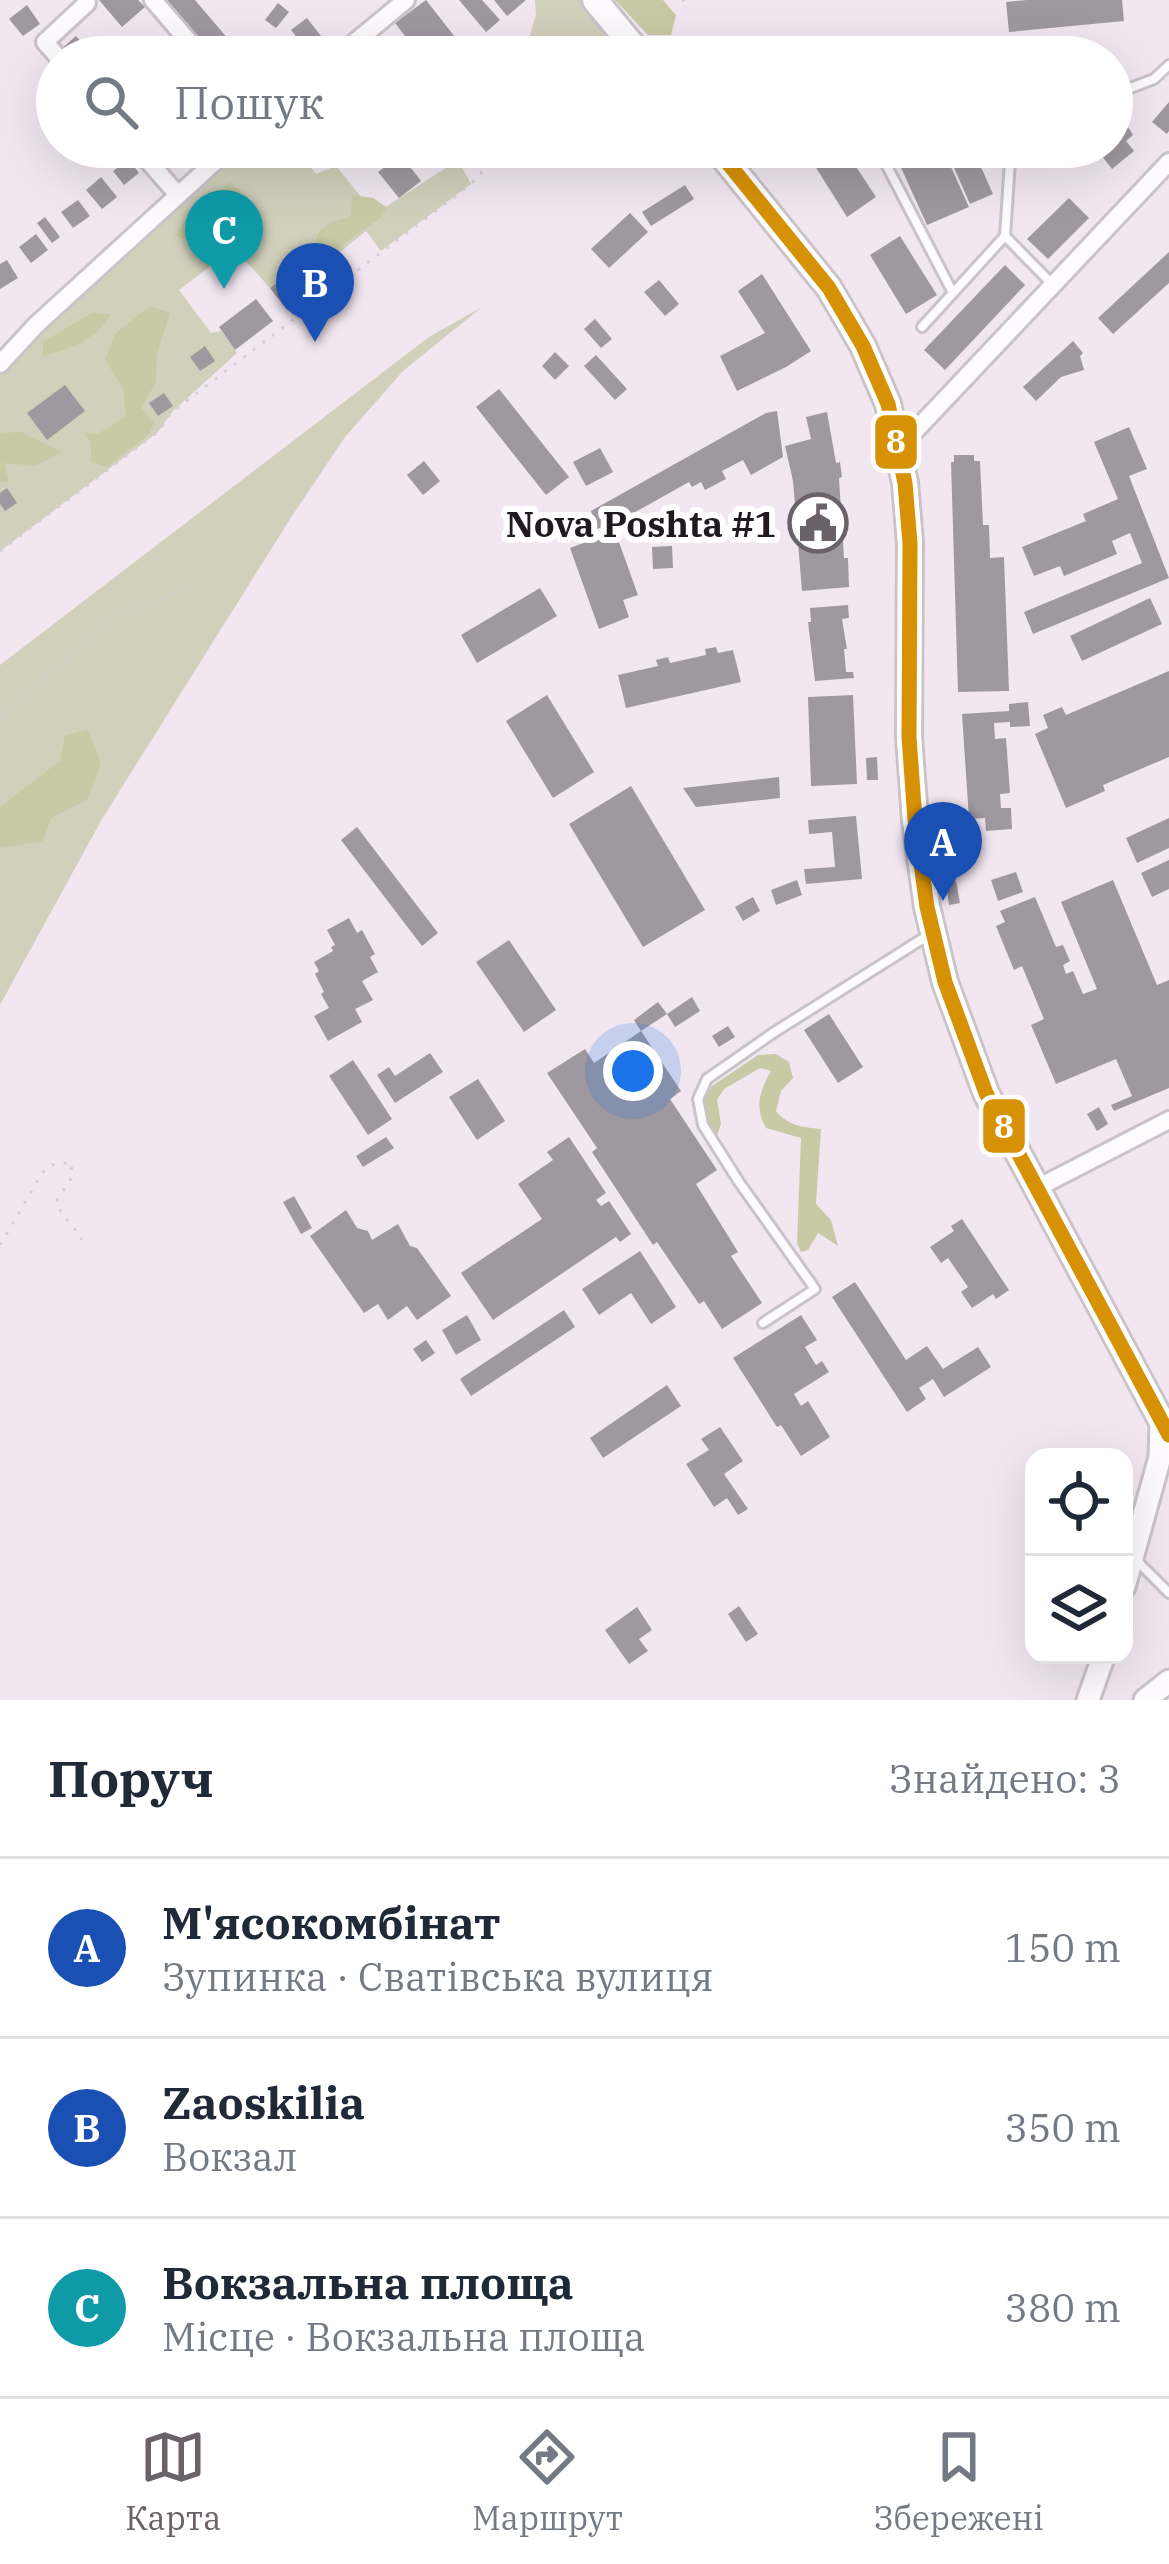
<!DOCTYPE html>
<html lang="uk">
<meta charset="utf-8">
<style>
:root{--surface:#fff;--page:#f6f6f7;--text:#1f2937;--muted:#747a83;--line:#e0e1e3;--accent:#6a6169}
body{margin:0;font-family:"IBM Plex Serif",serif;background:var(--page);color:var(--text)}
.controls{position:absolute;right:36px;bottom:36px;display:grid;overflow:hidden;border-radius:24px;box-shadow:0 12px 48px #0002}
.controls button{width:108px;height:108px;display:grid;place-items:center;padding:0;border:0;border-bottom:3px solid var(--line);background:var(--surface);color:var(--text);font:60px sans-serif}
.you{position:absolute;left:633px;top:1071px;width:42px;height:42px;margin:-30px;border:9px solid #fff;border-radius:50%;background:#1a73e8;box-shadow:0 0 0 18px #1a73e833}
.badge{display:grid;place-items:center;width:78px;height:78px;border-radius:50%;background:var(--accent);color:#fff;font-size:39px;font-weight:700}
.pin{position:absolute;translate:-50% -99px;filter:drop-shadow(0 3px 6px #0008)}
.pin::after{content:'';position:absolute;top:63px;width:42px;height:36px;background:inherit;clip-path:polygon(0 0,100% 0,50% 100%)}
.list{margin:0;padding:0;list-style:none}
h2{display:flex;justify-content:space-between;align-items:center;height:156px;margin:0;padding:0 48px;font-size:51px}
h2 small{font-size:39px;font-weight:400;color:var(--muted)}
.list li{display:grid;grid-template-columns:78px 1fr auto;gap:36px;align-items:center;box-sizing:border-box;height:180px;padding:0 48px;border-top:3px solid var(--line)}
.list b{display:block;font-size:45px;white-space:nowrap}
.list p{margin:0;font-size:39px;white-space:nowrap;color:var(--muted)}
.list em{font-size:39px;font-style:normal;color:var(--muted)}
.icon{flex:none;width:66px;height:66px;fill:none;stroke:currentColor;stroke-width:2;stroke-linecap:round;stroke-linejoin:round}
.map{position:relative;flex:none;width:1169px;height:1700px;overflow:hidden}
.search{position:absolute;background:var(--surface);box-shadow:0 12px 48px #0002;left:36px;right:36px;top:36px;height:132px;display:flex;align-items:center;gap:30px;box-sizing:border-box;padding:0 42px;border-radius:66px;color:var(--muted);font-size:45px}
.sheet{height:696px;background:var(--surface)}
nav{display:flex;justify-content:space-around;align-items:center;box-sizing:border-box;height:168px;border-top:3px solid var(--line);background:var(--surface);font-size:33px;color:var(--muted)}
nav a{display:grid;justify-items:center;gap:6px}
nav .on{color:var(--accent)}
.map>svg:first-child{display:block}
.green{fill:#d0d0bb}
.forest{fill:#c8caa5}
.building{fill:#a0989f}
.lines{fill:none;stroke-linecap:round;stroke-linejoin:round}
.service-casing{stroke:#cbc3ca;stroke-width:14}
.minor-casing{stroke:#cbc3ca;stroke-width:22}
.tertiary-casing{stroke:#cbc3ca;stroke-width:27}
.primary-casing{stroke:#cbc3ca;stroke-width:30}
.path{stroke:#d3d0d2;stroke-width:3;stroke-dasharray:3 9;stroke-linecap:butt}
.service{stroke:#fdfbfd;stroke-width:8}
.minor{stroke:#fdfbfd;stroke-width:16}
.tertiary{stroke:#fdfbfd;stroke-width:21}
.primary{stroke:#fdfbfd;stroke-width:24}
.bus-1-casing{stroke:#fff;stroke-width:24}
.bus-1{stroke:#d79105;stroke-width:15}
.labels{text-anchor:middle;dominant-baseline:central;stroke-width:12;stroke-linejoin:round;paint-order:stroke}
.poi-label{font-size:36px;font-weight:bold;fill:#201920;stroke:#fff;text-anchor:end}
.line-badge{stroke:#fff;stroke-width:4.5}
.badge-label{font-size:33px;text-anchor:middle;font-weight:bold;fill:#fff}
</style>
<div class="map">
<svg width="1169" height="1700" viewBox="0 0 1169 1700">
<rect width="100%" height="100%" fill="#f2e7f1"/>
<g class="green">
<polygon points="535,0 584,0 633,57 523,57 536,15"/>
<polygon points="231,147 295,147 316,174 336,166 375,214 458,160 471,184 381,251 366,231 317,271 308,260 270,288 234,248 179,290 211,333 221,331 237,353 172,412 158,432 0,551 0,360"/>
<polygon points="482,307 403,371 345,437 290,519 102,819 0,1005 0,665 429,337"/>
</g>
<g class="forest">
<polygon points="615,0 663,0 676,15 671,35 648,35"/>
<path d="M230,182L240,191C232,217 220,229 198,244L175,236L185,220Z"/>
<path d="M352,195L373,198L386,207L382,217L326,256L316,251C313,226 330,223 351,216Z"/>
<polygon points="150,306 170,313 157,353 156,382 141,408 155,423 147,436 107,467 91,462 91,443 85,433 98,434 126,416 123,388 105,360 116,333"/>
<path d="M92,313L111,314C96,340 71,349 43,356V342Z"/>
<polygon points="21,432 62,452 36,466 4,463 9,482 0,482 0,433"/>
<polygon points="88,730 101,764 87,800 51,818 43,841 0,848 0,807 60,761 65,735"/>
<path d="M776,1054L789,1062L793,1078L781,1091L776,1111C788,1126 803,1127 821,1129L816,1204L831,1220L838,1246L818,1233L808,1250L801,1252L797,1243L801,1138L766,1128C754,1107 760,1090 771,1071L760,1068L724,1089L717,1100L721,1124L716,1138L704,1114V1100L712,1086L758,1055Z"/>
</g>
<g class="building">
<polygon points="99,0 138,0 145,7 122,27"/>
<polygon points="158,0 195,0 229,40 208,57"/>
<polygon points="426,0 469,55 466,57 421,57 395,23"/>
<polygon points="459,0 482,0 500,20 486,32"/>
<polygon points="494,0 526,0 507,16"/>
<polygon points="1027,0 1122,0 1124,21 1009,32 1006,2"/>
<polygon points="278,3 289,12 276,28 265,20"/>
<polygon points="27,5 40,24 23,36 9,19"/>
<polygon points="307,18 321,36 305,48 291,30"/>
<polygon points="76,36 87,49 78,57 66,57 60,50"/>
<polygon points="1169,102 1169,131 1167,134 1152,122"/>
<polygon points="1128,127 1133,135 1126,141 1134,151 1112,169 1098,151 1103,147 1112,147 1112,140"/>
<polygon points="803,147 843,147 876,197 847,217"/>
<polygon points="930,147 942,147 969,207 927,225 898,161"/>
<polygon points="945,147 972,147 993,194 970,204"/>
<polygon points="401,155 421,181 399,198 378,172"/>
<polygon points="129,160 139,173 124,185 113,171"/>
<polygon points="101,177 117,197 102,209 86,190"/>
<polygon points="685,185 694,199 651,226 642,212"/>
<polygon points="1069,198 1089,218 1048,259 1027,239"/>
<polygon points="78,200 90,216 73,228 61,212"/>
<polygon points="630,213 648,232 609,268 591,249"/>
<polygon points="45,217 60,237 52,243 37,223"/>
<polygon points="36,234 48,250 31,263 19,247"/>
<polygon points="900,236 937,295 906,314 870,255"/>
<polygon points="1169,252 1169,283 1113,334 1098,318"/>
<polygon points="7,260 18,278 0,289 0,264"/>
<polygon points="308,260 325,281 287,310 270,288"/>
<polygon points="1005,265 1025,285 945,370 924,350"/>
<polygon points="762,274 811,351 786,367 737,391 720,356 765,333 738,291"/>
<polygon points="659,280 679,304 665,316 644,292"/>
<polygon points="256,299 273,321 235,350 219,327"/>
<polygon points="595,319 612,339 601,348 584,329"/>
<polygon points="1073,341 1083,353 1080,356 1084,370 1061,377 1036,401 1023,387"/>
<polygon points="205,346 215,361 200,371 190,357"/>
<polygon points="555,352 569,366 555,380 542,366"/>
<polygon points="596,355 627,389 615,400 584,366"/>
<polygon points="65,385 85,411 47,440 27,413"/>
<polygon points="499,389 569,477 546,495 476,407"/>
<polygon points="164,393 173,406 158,416 149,403"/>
<polygon points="777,411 783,457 751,475 743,460 722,471 726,479 705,490 701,482 692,487 689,482 630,515 597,529 591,511 766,413"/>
<polygon points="827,412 836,463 840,462 842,477 839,478 844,558 848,558 849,587 802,591 793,481 785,446 811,439 806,417"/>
<polygon points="1129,427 1147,469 1129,476 1169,578 1033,634 1024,612 1142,563 1130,533 1112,541 1117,554 1064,576 1060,566 1034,576 1022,547 1086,521 1083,514 1118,499 1094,442"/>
<polygon points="600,448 613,472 586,486 573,462"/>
<polygon points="954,455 974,455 974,461 980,461 983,525 989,525 990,558 1004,557 1009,691 958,692 951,462 954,462"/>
<polygon points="424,461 440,481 423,495 407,475"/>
<polygon points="7,488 17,503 5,511 0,504 0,493"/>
<polygon points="615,531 638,595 623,600 629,617 599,629 570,548"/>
<polygon points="672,546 673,568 653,569 652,547"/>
<polygon points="540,588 557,616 477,663 461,635"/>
<polygon points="1150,598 1162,624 1082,661 1070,636"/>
<polygon points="848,605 849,618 842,619 847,649 844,649 846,672 853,672 854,678 815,681 808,622 811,622 810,608"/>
<polygon points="716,647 718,653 733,650 741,682 626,708 618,675 658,666 656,660 668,657 670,663 706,655 705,649"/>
<polygon points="1169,671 1169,757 1103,785 1105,791 1066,808 1035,734 1048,728 1043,715 1062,707 1066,715"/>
<polygon points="547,695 594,772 553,798 506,721"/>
<polygon points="853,695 857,784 811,786 808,697"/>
<polygon points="1028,702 1030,726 1010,727 1010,722 994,723 995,739 1006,738 1010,793 1000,794 1001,808 1011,808 1012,829 986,831 985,818 969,819 962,714 1009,711 1009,704"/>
<polygon points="877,757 878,780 867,780 866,758"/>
<polygon points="779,777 780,798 696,807 683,788"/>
<polygon points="631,786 705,910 643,947 569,824"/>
<polygon points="856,816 862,879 806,884 804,869 835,867 832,832 809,834 808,820"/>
<polygon points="1169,818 1169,848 1137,863 1126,838"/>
<polygon points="357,827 438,933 422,946 341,840"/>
<polygon points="1169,860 1169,889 1152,897 1141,873"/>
<polygon points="1016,872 1023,892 998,901 991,880"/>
<polygon points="797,880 802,895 776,905 771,890"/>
<polygon points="1113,880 1157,985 1169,980 1169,1088 1114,1111 1111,1105 1132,1096 1116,1059 1056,1084 1031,1025 1044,1019 1022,966 1014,970 996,926 1005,922 1000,911 1035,897 1056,947 1063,945 1070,961 1063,965 1066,974 1073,971 1083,994 1097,989 1061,902"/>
<polygon points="956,881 960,903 949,905 946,883"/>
<polygon points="753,897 760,911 743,921 735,907"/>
<polygon points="349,918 357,933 362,930 375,954 370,957 378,972 362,981 373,1000 355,1009 362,1022 328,1041 314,1016 329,1008 321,994 324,992 315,974 319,971 314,962 333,951 331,947 335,945 327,930"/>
<polygon points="509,940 556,1010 524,1032 476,962"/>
<polygon points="692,997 700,1011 675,1027 667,1014"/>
<polygon points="658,1002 667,1014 641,1031 634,1020"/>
<polygon points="829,1014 863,1067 838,1083 804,1030"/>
<polygon points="728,1026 735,1037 719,1047 712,1036"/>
<polygon points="641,1031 681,1091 670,1099 717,1170 696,1184 738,1252 731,1256 762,1303 722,1329 704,1301 699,1304 657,1242 653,1245 592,1152 597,1148 547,1073 585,1049 594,1063"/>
<polygon points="430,1053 443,1072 395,1103 377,1075 389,1067 395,1076"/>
<polygon points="353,1060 392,1119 368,1135 329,1076"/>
<polygon points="478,1079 505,1121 477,1140 449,1097"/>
<polygon points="1099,1107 1108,1124 1097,1131 1087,1114"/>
<polygon points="386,1137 394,1148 363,1167 356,1156"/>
<polygon points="569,1137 606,1193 596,1200 601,1206 609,1201 631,1234 620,1242 616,1237 493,1320 461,1273 542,1219 518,1184 553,1160 547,1152"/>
<polygon points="294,1196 312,1228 301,1234 283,1202"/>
<polygon points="346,1210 357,1228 368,1231 372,1240 398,1224 410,1246 417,1248 451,1296 417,1320 407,1306 388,1320 378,1304 364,1313 310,1236"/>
<polygon points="962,1219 1009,1290 996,1299 993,1294 972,1308 961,1292 968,1287 948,1258 941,1263 930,1247 954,1231 951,1226"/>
<polygon points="640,1251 676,1307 651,1324 631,1293 599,1315 582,1289"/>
<polygon points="855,1282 906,1360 927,1346 943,1369 978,1347 991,1367 944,1397 933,1379 919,1388 926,1399 907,1412 832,1297"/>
<polygon points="564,1310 575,1327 471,1396 460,1379"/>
<polygon points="467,1315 481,1340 456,1355 442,1330"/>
<polygon points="801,1315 817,1340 805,1347 816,1365 822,1361 829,1372 794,1394 801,1406 808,1401 830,1437 801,1456 781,1425 777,1427 733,1358"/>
<polygon points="426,1340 435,1353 422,1362 413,1349"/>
<polygon points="667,1385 681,1406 603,1458 590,1438"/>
<polygon points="720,1427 743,1461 724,1474 748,1509 738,1515 727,1498 714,1507 686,1464 709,1450 701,1439"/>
<polygon points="739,1606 758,1634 746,1642 728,1614"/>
<polygon points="637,1607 652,1630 639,1639 648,1651 629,1664 605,1630"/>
</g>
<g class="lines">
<defs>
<g id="service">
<polyline points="1112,95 1154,79 1169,65"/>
<polyline points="877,147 953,293"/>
<polyline points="1005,236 1010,161 1006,147"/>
<polyline points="922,327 1005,236 1052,284"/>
<polyline points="763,1323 815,1289 739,1182 703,1125 698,1099 707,1079 773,1033 927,936"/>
<polyline points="1134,1558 1169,1593"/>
</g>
<g id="minor">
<polyline points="153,0 202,57"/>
<polyline points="58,57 45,42 87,3"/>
<polyline points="337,57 406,0"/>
<polyline points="136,147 178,195"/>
<polyline points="0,364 36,325 231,147"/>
<polyline points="898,449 1169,162"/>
<polyline points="1037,1188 1169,1120"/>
</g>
<g id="tertiary">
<polyline points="1124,1587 1160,1457 1161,1421"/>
<polyline points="1088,1700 1104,1655"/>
<polyline points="1145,1700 1169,1681"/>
</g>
<g id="primary">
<polyline points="595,0 642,57"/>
<polyline points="715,147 829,288 863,346 888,404 905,483 910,543 909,737 915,820 927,907 945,982 986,1093 1169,1435"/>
</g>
</defs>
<use href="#service" class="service-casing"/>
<use href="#minor" class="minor-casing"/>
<use href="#tertiary" class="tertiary-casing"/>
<use href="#primary" class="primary-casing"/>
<g class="path">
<polyline points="682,0 686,0"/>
<polyline points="0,551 158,432 172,412 471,184 495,158"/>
<polyline points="0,717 126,610 195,587"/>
<path d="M0,1245L42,1173L52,1165L71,1162L72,1177L56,1202C61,1215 74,1226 82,1240"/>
</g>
<use href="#service" class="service"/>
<use href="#minor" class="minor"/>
<use href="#tertiary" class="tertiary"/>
<use href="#primary" class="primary"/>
<defs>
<polyline id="bus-1" points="715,147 829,288 863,346 888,404 905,483 910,543 909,737 915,820 927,907 945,982 986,1093 1169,1435"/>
</defs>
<use href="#bus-1" class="bus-1-casing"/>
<use href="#bus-1" class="bus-1"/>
</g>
<defs>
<symbol id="civic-ring" viewBox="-11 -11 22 22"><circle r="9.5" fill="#fff" stroke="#6a6169" stroke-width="1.5"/><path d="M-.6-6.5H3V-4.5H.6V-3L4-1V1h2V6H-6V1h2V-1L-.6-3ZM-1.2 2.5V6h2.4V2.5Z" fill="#6a6169"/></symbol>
</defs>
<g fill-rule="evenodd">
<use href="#civic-ring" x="785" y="490" width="66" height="66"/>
</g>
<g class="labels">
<g class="poi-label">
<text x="776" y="523">Nova Poshta #1</text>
</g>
</g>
<g class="line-badge">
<rect x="873" y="413" width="46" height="58" rx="12" fill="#d79105"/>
<rect x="981" y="1097" width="46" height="58" rx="12" fill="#d79105"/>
</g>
<g class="badge-label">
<text x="896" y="453">8</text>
<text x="1004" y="1138">8</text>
</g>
</svg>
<div class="controls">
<button><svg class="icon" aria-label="locate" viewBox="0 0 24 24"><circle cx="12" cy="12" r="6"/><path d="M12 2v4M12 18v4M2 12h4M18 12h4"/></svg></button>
<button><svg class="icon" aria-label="layers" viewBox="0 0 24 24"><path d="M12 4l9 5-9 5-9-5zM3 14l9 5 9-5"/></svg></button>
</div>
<div class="you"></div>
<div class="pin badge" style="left:943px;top:901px;background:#1a4fb4">A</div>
<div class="pin badge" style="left:315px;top:342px;background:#1a4fb4">B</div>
<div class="pin badge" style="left:224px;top:289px;background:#0f9aa8">C</div>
<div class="search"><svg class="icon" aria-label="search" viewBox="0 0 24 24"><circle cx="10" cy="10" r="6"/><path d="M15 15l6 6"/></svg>Пошук</div>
</div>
<section class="sheet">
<h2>Поруч<small>Знайдено: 3</small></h2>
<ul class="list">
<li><span class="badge" style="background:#1a4fb4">A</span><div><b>М'ясокомбінат</b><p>Зупинка · Сватівська вулиця</p></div><em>150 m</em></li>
<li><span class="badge" style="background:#1a4fb4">B</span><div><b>Zaoskilia</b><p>Вокзал</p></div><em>350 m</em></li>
<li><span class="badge" style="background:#0f9aa8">C</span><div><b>Вокзальна площа</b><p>Місце · Вокзальна площа</p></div><em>380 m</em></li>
</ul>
</section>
<nav>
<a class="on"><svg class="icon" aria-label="map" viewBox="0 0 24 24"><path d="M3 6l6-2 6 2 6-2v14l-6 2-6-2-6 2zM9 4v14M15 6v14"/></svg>Карта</a>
<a><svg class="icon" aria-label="directions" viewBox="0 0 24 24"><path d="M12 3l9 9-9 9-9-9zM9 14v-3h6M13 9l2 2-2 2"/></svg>Маршрут</a>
<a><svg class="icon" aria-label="saved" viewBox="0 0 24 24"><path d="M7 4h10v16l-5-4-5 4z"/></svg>Збережені</a>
</nav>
